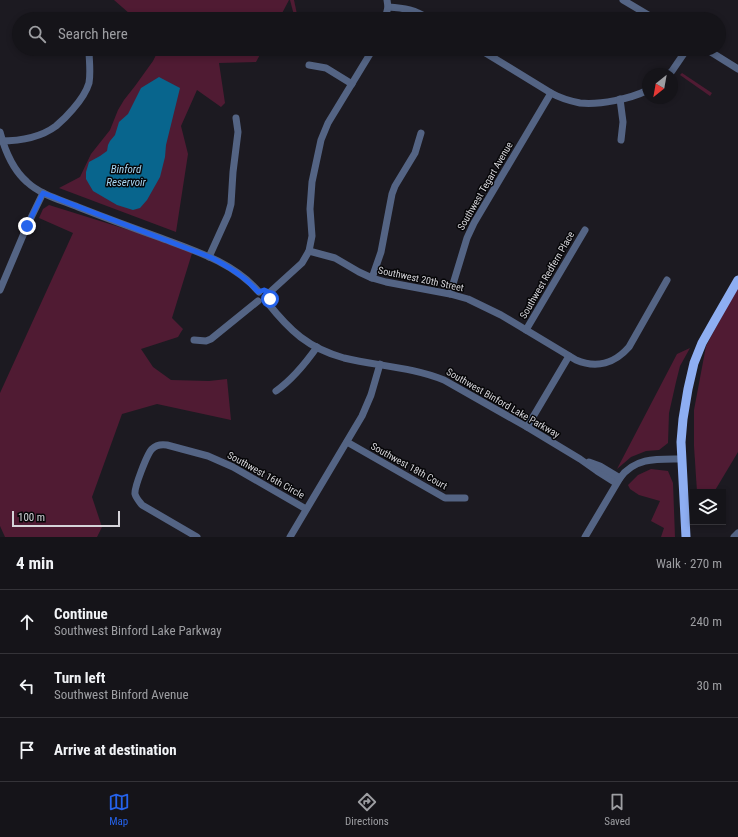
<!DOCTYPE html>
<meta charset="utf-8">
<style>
:root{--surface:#151419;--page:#222126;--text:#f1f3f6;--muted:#9d9ea2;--line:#343338;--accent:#2563eb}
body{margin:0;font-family:"Roboto Condensed",sans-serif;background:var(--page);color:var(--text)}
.controls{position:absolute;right:12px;bottom:12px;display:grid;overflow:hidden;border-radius:0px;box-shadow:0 2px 6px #0003}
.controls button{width:36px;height:36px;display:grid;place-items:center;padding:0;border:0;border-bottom:1px solid var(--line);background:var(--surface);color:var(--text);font:20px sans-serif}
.compass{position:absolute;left:642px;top:68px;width:36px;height:36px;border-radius:50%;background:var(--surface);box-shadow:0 2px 6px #0003;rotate:211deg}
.scale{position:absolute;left:12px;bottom:10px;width:108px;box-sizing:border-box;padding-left:4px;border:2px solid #d5d4d9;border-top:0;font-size:11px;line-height:14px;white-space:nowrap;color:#d5d4d9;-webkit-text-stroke:3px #060608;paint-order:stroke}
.stop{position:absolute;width:12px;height:12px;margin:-9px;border:3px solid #2563eb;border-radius:50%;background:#fff}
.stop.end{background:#2563eb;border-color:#fff;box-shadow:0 1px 4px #0008}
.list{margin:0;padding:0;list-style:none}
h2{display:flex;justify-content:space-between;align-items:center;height:52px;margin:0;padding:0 16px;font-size:17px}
h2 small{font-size:13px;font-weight:400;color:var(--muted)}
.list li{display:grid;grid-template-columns:26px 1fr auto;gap:12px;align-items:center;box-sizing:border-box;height:64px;padding:0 16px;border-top:1px solid var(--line)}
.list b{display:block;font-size:15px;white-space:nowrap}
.list p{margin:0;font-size:13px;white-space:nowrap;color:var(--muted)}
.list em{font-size:13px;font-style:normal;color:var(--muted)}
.icon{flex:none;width:22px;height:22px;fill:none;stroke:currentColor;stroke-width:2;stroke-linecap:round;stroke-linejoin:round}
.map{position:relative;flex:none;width:738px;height:537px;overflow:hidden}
.search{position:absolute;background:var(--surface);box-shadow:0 2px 6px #0003;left:12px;right:12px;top:12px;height:44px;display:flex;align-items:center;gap:10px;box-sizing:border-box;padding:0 14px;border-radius:22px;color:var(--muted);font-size:15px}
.sheet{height:244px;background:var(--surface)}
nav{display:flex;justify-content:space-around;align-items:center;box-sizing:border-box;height:56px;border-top:1px solid var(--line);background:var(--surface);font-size:11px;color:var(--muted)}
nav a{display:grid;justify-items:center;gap:2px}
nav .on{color:var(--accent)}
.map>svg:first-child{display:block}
.green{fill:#501b33}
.water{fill:#08658d}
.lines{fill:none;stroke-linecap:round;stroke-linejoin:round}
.minor{stroke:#546484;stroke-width:7}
.major{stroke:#8eaef2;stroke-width:9}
.route{stroke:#2563eb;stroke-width:5}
.labels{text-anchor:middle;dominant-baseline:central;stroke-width:3;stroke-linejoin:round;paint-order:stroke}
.street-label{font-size:10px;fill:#d5d4d9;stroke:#060608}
.water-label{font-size:11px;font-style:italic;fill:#a7d5f1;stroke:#060608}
</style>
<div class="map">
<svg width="738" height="537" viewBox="0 0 738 537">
<rect width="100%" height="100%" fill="#1c1a21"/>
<g class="green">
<polygon points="114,0 289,0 279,19 130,19 130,14"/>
<polygon points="290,0 294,0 298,19 295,19"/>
<polygon points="159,49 263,49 256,62 219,63 225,103 221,107 197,90 181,126 188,154 176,232 59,188 80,177 91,154 110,130 118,110 124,100 135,86 153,61"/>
<polygon points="682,73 712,93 710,96 680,75"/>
<polygon points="49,205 193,250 172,318 183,329 181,332 178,337 141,349 153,367 171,380 209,381 227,379 231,420 157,404 122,414 92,497 102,527 97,537 5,537 0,526 0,393 73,233 39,218 43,209"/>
<polygon points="738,286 738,452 714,492 697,492 694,446 694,410 706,346"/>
<polygon points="690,348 680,366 676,382 669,413 668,443 659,450 646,451 631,457 617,469 677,354"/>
<polygon points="651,469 668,471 673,483 675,537 661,537 664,528 651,521 660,501 639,495 630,489 628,485 638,475"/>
</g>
<polygon class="water" points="159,77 180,88 166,145 165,157 160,177 147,200 140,208 133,210 117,205 93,191 86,179 86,172 89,162 100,156 107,151 108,145 110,141 115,135 119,122 128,114 141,88"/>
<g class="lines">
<g class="minor">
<polyline points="623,0 655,19"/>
<path d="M388,7C405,8 415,10 429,19"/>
<polyline points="385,19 388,7 387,0"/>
<path d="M479,49L551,93C560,98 570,101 580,103C600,105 630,99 648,90"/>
<polyline points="706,49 738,69"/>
<polyline points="309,65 326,68 352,84"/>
<polyline points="669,74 672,71 687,49"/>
<polyline points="620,99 623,122 621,140"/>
<path d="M0,132C5,151 12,169 27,182C41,195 61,200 78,207C106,218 133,228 161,238C196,251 234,263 259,292"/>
<path d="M0,141C19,141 40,138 56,126C62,121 68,115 73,109C80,101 86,93 89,83C91,72 89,60 89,49"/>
<path d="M309,251L335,258L359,272L372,278L386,282L450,294L468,299L501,315L576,360C597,369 615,363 629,347L667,280"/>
<polyline points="209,257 228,215 231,204 233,172 238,132 236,118"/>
<polyline points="372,278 381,252 392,194 395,186 415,153 421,133"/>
<polyline points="0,290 27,226 43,193"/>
<polyline points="269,293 302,263 309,251 312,236 310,209 312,182 321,140 328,123 373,49"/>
<polyline points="450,294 467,238 474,223 551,93"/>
<path d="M267,302C290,331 308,348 344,358C378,366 412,367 444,380L527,427L580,459L597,471L616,483"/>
<polyline points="526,330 585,230"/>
<polyline points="194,340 206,341 211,339 258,301"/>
<path d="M276,391C293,379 305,364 317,347"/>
<polyline points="527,427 569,356"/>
<polyline points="347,442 445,498 465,498"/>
<polyline points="589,462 600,466 620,478"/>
<path d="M197,537L142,505C139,501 136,498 135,494C134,488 147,454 152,449C156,445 161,444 167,445L208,456L233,467L306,509"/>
<polyline points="290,537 362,416 371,395 380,364"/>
<path d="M585,537L620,478C635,457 658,459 682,459"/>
<polyline points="734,537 738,533"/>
</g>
<polyline class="major" points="686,537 681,442 683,419 688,389 694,363 702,343 715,320 738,280"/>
</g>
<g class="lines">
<path class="route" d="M27,226L43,193L92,212L210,257C227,266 245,276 258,292L264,290C268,291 270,294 270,299"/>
</g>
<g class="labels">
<g class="street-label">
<text transform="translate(485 186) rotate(-60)">Southwest Tegart Avenue</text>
<text transform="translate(547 275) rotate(-60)">Southwest Redfern Place</text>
<text transform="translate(421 279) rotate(12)">Southwest 20th Street</text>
<text transform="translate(503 403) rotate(30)">Southwest Binford Lake Parkway</text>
<text transform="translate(409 466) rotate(29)">Southwest 18th Court</text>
<text transform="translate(266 475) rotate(29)">Southwest 16th Circle</text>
</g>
<g class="water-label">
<text x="126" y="169">Binford<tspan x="126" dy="13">Reservoir</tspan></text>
</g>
</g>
</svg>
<div class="controls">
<button><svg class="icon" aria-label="layers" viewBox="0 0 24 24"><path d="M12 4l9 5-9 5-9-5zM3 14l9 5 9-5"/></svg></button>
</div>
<svg class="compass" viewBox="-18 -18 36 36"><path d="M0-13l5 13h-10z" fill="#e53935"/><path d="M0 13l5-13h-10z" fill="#9d9ea2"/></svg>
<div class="scale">100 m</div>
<div class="stop" style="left:270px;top:299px"></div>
<div class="stop end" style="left:27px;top:226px"></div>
<div class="search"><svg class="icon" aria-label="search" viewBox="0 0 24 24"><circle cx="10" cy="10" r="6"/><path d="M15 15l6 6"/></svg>Search here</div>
</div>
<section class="sheet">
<h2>4 min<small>Walk · 270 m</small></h2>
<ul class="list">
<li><svg class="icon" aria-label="ahead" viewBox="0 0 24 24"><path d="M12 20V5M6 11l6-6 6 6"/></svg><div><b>Continue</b><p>Southwest Binford Lake Parkway</p></div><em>240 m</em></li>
<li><svg class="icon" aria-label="left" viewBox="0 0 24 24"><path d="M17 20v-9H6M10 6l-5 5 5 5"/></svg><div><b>Turn left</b><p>Southwest Binford Avenue</p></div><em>30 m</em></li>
<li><svg class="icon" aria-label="arrive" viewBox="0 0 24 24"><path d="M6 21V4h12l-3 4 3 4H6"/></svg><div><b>Arrive at destination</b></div></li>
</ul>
</section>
<nav>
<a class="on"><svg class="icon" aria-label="map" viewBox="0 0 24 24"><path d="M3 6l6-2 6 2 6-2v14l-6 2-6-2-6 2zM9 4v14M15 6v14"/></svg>Map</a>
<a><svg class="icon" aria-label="directions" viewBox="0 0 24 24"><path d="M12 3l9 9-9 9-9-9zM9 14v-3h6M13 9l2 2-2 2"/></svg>Directions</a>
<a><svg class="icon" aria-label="saved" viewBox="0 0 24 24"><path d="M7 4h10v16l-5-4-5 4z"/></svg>Saved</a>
</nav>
